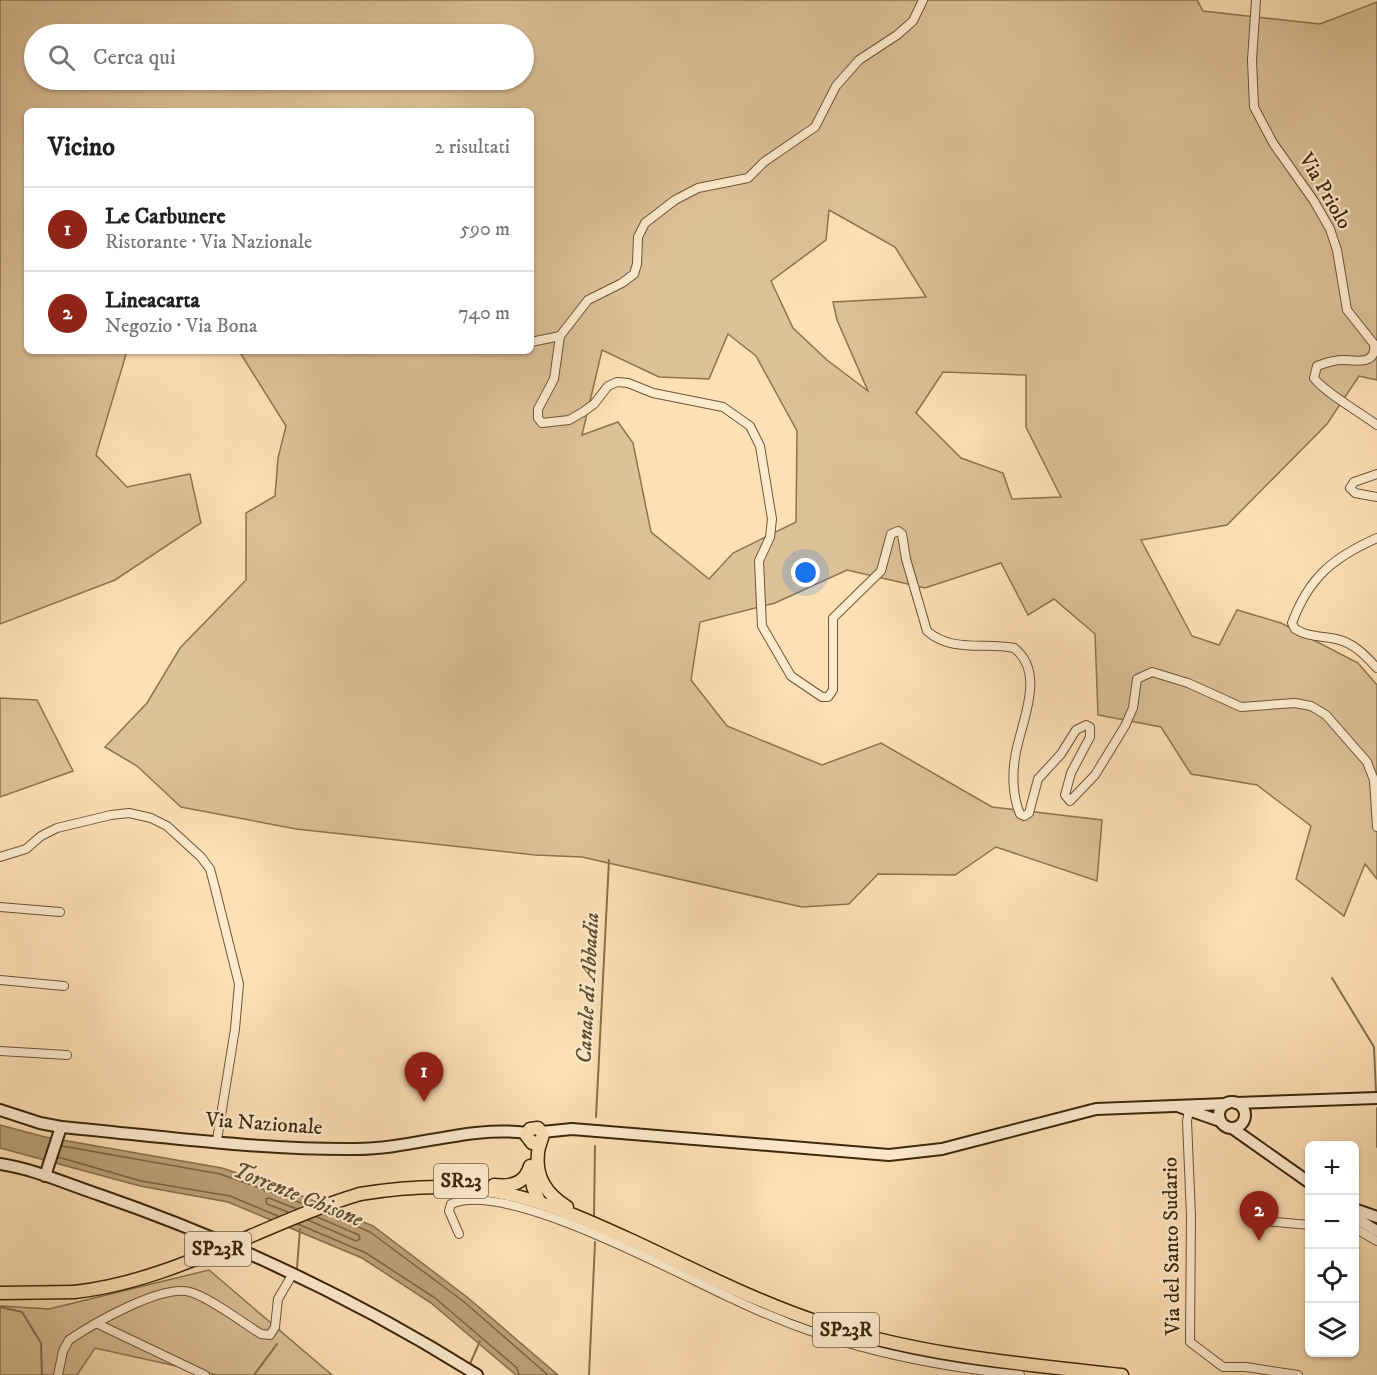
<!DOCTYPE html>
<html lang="it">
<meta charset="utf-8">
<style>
:root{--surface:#fff;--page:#f6f6f6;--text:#202124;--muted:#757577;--line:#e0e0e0;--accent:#8f2418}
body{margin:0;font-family:"IM FELL DW Pica",serif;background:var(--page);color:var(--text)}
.controls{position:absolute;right:18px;bottom:18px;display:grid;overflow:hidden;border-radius:9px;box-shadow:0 2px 4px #0004}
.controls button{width:54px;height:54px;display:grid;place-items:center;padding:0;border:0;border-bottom:2px solid var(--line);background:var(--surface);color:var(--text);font:30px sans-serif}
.you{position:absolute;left:806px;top:573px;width:21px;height:21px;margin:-15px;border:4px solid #fff;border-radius:50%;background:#1a73e8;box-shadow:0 0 0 9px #1a73e833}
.badge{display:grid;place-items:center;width:39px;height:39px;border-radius:50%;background:var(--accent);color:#fff;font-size:20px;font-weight:700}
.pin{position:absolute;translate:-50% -50px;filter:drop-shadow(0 2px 3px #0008)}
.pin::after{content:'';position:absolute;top:32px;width:21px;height:18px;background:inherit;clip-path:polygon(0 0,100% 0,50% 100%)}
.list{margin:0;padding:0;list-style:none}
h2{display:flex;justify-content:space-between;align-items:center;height:78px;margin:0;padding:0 24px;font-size:26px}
h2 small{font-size:20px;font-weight:400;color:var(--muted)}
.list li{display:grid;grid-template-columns:39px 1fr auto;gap:18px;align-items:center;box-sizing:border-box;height:84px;padding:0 24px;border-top:2px solid var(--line)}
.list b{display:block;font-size:22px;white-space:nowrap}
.list p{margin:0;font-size:20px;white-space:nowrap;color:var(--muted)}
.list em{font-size:20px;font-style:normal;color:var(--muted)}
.icon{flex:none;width:33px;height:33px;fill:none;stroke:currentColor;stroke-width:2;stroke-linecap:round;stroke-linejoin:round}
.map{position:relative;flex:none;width:1377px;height:1375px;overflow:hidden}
.search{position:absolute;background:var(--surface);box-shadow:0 2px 4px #0004;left:24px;top:24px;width:510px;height:66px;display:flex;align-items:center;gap:15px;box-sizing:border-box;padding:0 21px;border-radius:33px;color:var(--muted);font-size:22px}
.panel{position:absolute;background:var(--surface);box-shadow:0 2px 4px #0004;left:24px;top:108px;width:510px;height:246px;border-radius:9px}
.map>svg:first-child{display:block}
.green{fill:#ddc198;stroke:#8c7450;stroke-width:1.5;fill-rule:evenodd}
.water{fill:#bca17b;stroke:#88704d;stroke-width:1.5}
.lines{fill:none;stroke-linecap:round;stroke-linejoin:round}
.shore{stroke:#7c6442;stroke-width:1.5}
.stream{stroke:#88704d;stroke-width:2}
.street-casing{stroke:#6c5534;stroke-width:10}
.secondary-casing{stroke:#3b2709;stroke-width:14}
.primary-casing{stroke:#3b2709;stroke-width:15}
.street{stroke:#feebcf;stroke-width:8}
.secondary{stroke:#feebcf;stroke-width:10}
.primary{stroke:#fee0b5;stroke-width:12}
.primary-bridge-casing{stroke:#3b2709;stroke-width:15;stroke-linecap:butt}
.primary-bridge{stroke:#fee0b5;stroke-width:12}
.labels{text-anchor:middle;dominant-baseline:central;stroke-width:4.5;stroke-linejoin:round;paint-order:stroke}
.shield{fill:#feebcf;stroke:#766244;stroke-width:1.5}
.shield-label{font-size:20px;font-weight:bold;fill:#3b2709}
.street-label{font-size:21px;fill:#3b2709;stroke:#feebcf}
.water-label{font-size:22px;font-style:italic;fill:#624c2b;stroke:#feebcf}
</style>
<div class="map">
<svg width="1377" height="1375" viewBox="0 0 1377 1375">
<rect width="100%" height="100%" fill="#fee0b5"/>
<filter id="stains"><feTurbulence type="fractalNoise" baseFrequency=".00333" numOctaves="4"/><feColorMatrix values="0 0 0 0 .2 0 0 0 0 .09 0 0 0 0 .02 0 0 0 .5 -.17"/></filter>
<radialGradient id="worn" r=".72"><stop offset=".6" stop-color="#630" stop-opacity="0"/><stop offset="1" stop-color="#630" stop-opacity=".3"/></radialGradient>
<g class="green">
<path d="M0,0H1197L1203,11L1320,24L1377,2V380L1359,376L1327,424L1227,525L1141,540L1192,636L1219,645L1237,610L1281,623L1358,663L1377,685V879L1365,864L1344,916L1296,879L1311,826L1257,785L1191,774L1161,727L1098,715L1095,634L1054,599L1028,615L1001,563L925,588L847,570L775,603L700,622L691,680L727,726L822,765L881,743L992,807L1102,820L1097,881L996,847L955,875L878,874L849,904L802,907L582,857L535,855L296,829L181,807L137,766L105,747L147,703L180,648L246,580V513L275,496L278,458L286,426L239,351H531V111H27V351H127L96,455L127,487L190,474L201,523L115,580L0,624ZM34,34H524V80H34ZM829,210L895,247L926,297L833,302L837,320L868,391L827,360L793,328L771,281L826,240ZM728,334L756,356L797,431L796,522L733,553L709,579L651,532L633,443L618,422L582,435L602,350L659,377L709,379ZM943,372L1026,375V427L1061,497L1012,499L1003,473L961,458L916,413Z"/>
<polygon points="0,698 37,700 73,771 0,797"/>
<polygon points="209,1270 332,1375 217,1375 95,1348 77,1375 0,1375 0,1306 49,1309"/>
</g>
<polygon class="water" points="0,1125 45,1137 222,1168 288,1190 373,1226 467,1297 558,1375 516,1375 431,1303 362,1258 228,1202 140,1186 0,1148"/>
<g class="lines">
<g class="shore">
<polyline points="62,1146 220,1174 307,1205"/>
<polyline points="58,1157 141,1181 230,1196 278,1216"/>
<polyline points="288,1212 267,1204 266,1199 269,1198 297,1209"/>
<polyline points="327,1213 370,1232 463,1301 548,1375"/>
<polyline points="308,1220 356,1241 360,1239 359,1235 317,1217"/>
<polyline points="298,1224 366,1253 435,1298 517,1368 519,1375"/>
</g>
<g class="stream">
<polyline points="1332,978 1374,1047 1376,1092"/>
<polyline points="1377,1108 1377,1147"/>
<polyline points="596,1117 609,860"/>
<polyline points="594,1216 595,1146"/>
<polyline points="297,1268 300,1229"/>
<polyline points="0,1307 22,1312 41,1343 42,1375"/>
<polyline points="469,1366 480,1341"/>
<polyline points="254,1375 277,1344"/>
<polyline points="589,1375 595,1242"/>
</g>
<defs>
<g id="street">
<path d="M923,0L913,21L897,35L859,60L836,86L815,127L764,162L748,178L698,188L675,200L645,223L638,237L637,264L634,274L622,283L588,300L560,336L554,379L538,409V418L542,423L569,420L583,412L594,404L608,386L617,382L628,383L653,393L723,407L750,426L760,446L772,519L770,537L759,561L762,626L791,676L822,697H828L833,690V618L881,571L891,534L898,531L902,534L906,559L927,631C952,653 985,642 1014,648C1048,674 1019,726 1015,758C1012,775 1013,798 1020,814L1024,816L1029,813L1038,779L1061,754L1076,730L1086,725L1090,727V737L1071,773L1065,795L1070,801L1095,775L1125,726L1133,708L1137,679L1152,672L1188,683L1241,707L1295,703L1311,706L1326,715L1367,762L1374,780L1377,827"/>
<path d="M1256,0L1252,60L1254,107L1273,143L1314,201L1330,229L1337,250L1347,310L1374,344C1377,366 1355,360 1342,360C1334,360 1325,363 1317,366L1314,378C1323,391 1361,413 1377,425"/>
<polyline points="531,342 560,336"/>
<polyline points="1377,474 1354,482 1350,488 1355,493 1377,497"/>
<path d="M1377,538C1334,557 1309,577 1292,623L1295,629C1308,637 1321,636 1336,639C1354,643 1365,655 1377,668"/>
<polyline points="0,857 26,849 41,836 57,828 111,815 129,813 151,818 167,826 201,857 210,869 215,888 239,984 235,1029 217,1140"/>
<polyline points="0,907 60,912"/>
<polyline points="0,980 64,986"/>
<polyline points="0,1051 67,1055"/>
<polyline points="1189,1110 1187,1121 1191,1216 1190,1342 1223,1367 1246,1367 1298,1375"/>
<polyline points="1253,1220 1310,1225"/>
<polyline points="1356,1229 1377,1241"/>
<path d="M459,1234L449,1211L451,1204C505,1179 676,1273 731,1298C760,1312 789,1324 819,1334C884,1356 952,1368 1020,1375"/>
<polyline points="98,1324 205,1375"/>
<path d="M58,1375L63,1351L69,1340C94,1323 162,1284 190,1292C209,1297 243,1323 261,1334L270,1335L275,1327L278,1299L292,1275"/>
</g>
<g id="secondary">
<circle cx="1232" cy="1115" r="13"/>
<polyline points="1236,1103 1377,1098"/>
<polyline points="1180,1107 1220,1121"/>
<path d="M0,1110L40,1123L61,1127C158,1136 258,1150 356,1149C413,1149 470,1125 527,1133"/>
<polyline points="1232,1128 1310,1183"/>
<polyline points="542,1132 572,1129 889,1155 942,1149 1096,1109 1226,1104"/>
<path d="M0,1164C34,1169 67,1184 100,1195C230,1240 361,1302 477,1375"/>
<polyline points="45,1176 61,1127"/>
<polyline points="1354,1209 1377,1217"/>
<polyline points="1354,1217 1377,1231"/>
</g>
<g id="primary">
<path d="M540,1142L532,1143L526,1135L530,1129L538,1128L543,1134C542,1140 539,1145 538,1152C535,1177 546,1194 567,1207"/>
<polyline points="530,1168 533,1187 539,1201"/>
<path d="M494,1185C510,1187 525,1184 530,1166"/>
<path d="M360,1194C402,1187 443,1184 486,1190C540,1198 587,1220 635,1242C695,1270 755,1301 818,1322C917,1355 1019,1364 1122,1375"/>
<polyline points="0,1293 74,1292"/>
</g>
</defs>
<use href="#street" class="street-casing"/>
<use href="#secondary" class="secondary-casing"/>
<use href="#primary" class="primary-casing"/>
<use href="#street" class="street"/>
<use href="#secondary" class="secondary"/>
<use href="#primary" class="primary"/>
<defs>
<path id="primary-bridge" d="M74,1292C175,1281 263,1223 360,1194"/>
</defs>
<use href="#primary-bridge" class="primary-bridge-casing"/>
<use href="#primary-bridge" class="primary-bridge"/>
</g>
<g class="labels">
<g class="shield">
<rect x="434" y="1164" width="54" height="34" rx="4.5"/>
<rect x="185" y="1232" width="66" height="34" rx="4.5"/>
<rect x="813" y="1313" width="66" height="34" rx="4.5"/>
</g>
<g class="shield-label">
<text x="461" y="1181">SR23</text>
<text x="218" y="1249">SP23R</text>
<text x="846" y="1330">SP23R</text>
</g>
<g class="street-label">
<text transform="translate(1325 191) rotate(60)">Via Priolo</text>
<text transform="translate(264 1124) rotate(4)">Via Nazionale</text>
<text transform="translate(1172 1246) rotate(-91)">Via del Santo Sudario</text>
</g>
<g class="water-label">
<text transform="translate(588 988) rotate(-87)">Canale di Abbadia</text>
<text transform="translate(298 1195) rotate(22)">Torrente Chisone</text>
</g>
</g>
<rect width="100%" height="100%" filter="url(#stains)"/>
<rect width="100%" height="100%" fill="url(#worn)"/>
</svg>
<div class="controls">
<button>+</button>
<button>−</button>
<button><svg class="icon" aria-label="locate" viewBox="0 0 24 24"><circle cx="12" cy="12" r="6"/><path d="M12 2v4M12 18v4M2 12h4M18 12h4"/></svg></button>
<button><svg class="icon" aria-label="layers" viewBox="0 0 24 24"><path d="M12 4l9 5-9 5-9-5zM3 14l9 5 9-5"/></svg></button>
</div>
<div class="you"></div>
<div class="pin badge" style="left:424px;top:1102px">1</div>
<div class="pin badge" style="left:1259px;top:1241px">2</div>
<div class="search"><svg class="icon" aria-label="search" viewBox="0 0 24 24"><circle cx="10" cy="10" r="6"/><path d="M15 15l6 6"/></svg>Cerca qui</div>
<section class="panel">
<h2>Vicino<small>2 risultati</small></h2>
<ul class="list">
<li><span class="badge">1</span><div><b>Le Carbunere</b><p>Ristorante · Via Nazionale</p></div><em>590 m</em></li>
<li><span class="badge">2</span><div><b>Lineacarta</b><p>Negozio · Via Bona</p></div><em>740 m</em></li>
</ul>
</section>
</div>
